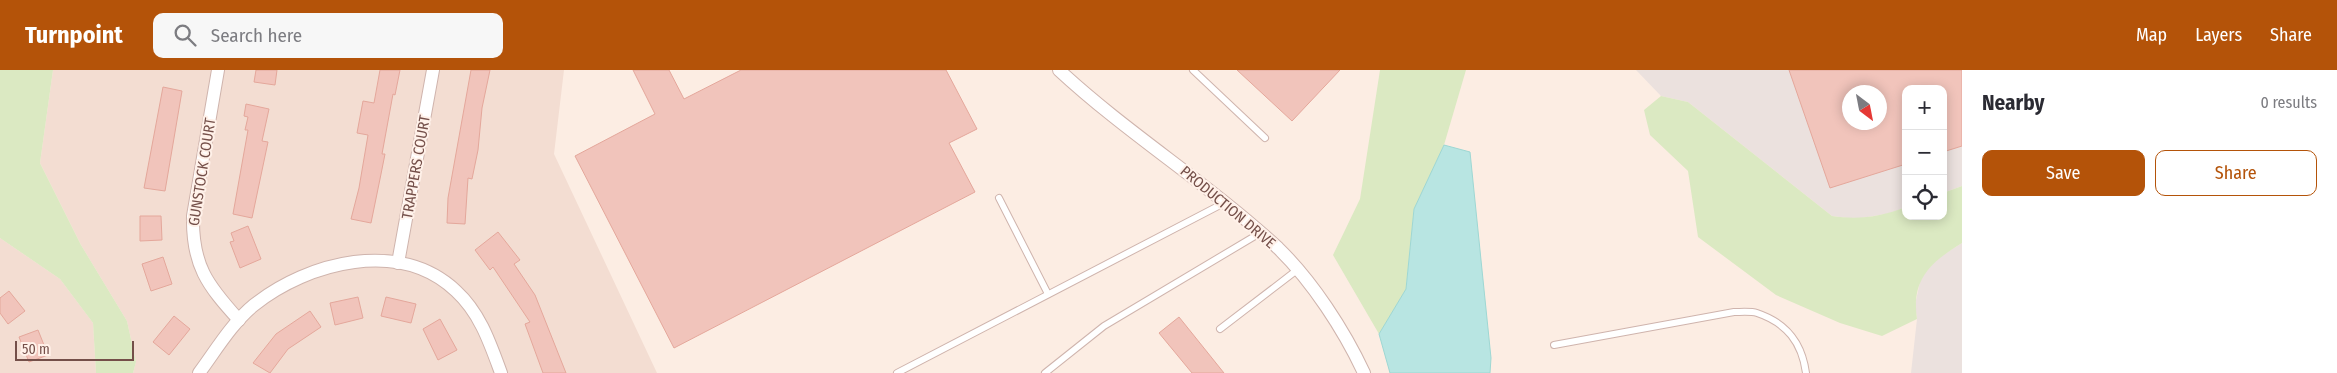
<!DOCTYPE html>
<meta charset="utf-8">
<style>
:root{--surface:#fff;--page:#f7f7f7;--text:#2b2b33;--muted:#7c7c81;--line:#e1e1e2;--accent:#b45309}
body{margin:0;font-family:"Fira Sans Condensed",sans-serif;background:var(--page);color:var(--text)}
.controls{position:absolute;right:15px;top:15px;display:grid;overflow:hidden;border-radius:10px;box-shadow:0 2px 12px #0003}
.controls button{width:45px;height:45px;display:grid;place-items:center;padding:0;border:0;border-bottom:1px solid var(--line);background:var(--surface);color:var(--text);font:25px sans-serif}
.compass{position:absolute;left:1842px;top:15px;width:45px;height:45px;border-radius:50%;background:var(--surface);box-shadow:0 2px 12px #0003;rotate:148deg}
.scale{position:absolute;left:15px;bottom:12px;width:119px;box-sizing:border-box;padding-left:5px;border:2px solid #744f49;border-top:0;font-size:14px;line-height:18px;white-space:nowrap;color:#744f49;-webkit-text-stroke:4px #fff1e9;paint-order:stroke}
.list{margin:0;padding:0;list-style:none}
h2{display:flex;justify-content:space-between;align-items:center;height:65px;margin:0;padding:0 20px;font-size:21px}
h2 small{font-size:16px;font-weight:400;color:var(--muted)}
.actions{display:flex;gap:10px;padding:15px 20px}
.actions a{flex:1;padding:11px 0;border:1px solid var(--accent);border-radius:10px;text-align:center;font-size:18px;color:var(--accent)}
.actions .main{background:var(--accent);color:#fff}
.icon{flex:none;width:28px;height:28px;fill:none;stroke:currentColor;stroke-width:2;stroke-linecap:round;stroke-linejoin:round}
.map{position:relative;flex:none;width:1962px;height:303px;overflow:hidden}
header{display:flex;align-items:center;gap:30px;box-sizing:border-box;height:70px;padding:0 25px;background:var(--accent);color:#fff}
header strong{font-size:24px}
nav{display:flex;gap:28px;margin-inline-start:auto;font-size:18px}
.search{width:350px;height:45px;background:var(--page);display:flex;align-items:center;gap:12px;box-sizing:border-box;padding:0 18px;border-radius:10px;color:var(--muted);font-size:19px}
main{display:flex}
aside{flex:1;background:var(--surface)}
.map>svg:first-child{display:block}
.residential{fill:#f3ddd2}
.industrial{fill:#ebe1de;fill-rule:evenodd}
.green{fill:#dbe9c2}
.water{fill:#b8e5e2;stroke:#9ed7d3}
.building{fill:#f1c4bb;stroke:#e4a79b;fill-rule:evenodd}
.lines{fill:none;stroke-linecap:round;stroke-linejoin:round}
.lane-casing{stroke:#cfb4ad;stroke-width:8}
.street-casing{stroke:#cfb4ad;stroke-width:14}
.lane{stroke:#fff;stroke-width:6}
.street{stroke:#fff;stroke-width:12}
.labels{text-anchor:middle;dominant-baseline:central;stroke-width:4;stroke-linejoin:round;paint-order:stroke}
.street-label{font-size:15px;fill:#744f49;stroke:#fff1e9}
</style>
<header>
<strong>Turnpoint</strong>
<div class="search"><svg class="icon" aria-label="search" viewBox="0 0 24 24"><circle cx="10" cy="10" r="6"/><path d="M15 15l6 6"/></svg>Search here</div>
<nav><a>Map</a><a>Layers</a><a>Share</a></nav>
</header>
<main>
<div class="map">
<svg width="1962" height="303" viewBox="0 0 1962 303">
<rect width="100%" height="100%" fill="#fcede3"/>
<g class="residential">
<polygon points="53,0 564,0 554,84 657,303 133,303 136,292 127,251 81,175 40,93"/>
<polygon points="0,168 60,209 93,253 96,303 0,303"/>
</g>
<g class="industrial">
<path d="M1636,0H1962V116L1943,123V19H1906V137L1892,143L1855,149L1832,146L1688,32L1661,26ZM1850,22H1880V52H1850Z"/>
<polygon points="1962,173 1962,303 1911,303 1917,249 1915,235 1921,207 1938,188"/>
</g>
<g class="green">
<polygon points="0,0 53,0 40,93 81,175 127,251 136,292 133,303 96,303 93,253 60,209 0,168"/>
<polygon points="1380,0 1466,0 1444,75 1414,139 1406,219 1379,264 1333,185 1360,129"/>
<path d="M1661,26L1688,32L1832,146C1858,150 1880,147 1906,137V146H1943V123L1962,116V173C1931,192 1911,209 1917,249L1882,266L1840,253L1776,225L1698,167L1688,101L1650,65L1644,40Z"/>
</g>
<polygon class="water" points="1444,75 1470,82 1491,288 1490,303 1390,303 1379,264 1406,219 1414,139"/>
<g class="building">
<polygon points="256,0 277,0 275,15 254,12"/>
<polygon points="380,0 400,0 395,25 393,24 382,84 385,84 381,104 371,153 351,149 359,118 368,65 357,63 363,31 374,33"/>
<polygon points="471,0 490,0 482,38 478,80 472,109 468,108 465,154 447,153 448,128"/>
<polygon points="633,0 669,0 684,29 741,0 946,0 977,59 949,73 975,122 674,278 575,86 655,44"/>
<polygon points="1237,0 1340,0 1292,51"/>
<path d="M1789,0H1962V76L1943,82V19H1906V94L1830,118ZM1850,22H1880V52H1850Z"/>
<polygon points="163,17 182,21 165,121 144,118"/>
<polygon points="246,34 269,39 262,71 268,72 252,148 233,144 248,60 245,60 248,47 244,46"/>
<polygon points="140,146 161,146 162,170 140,171"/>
<polygon points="248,156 261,189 240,198 230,172 234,171 231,163"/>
<polygon points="498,162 520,190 514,194 535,225 566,303 543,303 525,254 530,252 493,197 490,200 475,180"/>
<polygon points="163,187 172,214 151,221 142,194"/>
<polygon points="9,221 25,241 8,254 0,243 0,228"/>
<polygon points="358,227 363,248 335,255 330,233"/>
<polygon points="386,227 416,234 411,253 381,246"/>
<polygon points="310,241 321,257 288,279 270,303 253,293 276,264"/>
<polygon points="174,246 190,259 169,285 153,272"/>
<polygon points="1179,247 1224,303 1192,303 1159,263"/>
<polygon points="440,249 457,280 438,290 423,259"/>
<polygon points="38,260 48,285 29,292 19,267"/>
</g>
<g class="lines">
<defs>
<g id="lane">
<polyline points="1193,0 1265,68"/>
<polyline points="999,128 1048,224"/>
<polyline points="1220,259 1297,200"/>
<path d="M1554,275L1734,242C1741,242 1751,241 1757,243C1787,253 1802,273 1806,303"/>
<polyline points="897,303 1224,133"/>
<polyline points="1045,303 1104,256 1260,163"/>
</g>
<g id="street">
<path d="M218,0L193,146C192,195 207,215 239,250"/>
<path d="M1059,0C1128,64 1209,114 1278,178C1312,211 1344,260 1364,303"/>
<polyline points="398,193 433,0"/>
<path d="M199,303C216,280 232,253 254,235C308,192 400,168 456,221C480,243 490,273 501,303"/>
</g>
</defs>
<use href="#lane" class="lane-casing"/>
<use href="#street" class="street-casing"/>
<use href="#lane" class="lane"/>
<use href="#street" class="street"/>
</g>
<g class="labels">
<g class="street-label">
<text transform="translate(416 97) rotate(-80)">TRAPPERS COURT</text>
<text transform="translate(202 102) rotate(-81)">GUNSTOCK COURT</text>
<text transform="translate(1228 137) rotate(40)">PRODUCTION DRIVE</text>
</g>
</g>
</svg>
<div class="controls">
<button>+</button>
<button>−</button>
<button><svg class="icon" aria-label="locate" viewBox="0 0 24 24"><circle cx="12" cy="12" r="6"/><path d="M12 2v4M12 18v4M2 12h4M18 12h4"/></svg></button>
</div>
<svg class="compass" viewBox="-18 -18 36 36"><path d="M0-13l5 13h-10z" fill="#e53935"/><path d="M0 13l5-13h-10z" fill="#7c7c81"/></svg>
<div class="scale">50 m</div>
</div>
<aside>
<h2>Nearby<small>0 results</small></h2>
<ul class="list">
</ul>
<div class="actions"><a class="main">Save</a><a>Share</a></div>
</aside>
</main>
